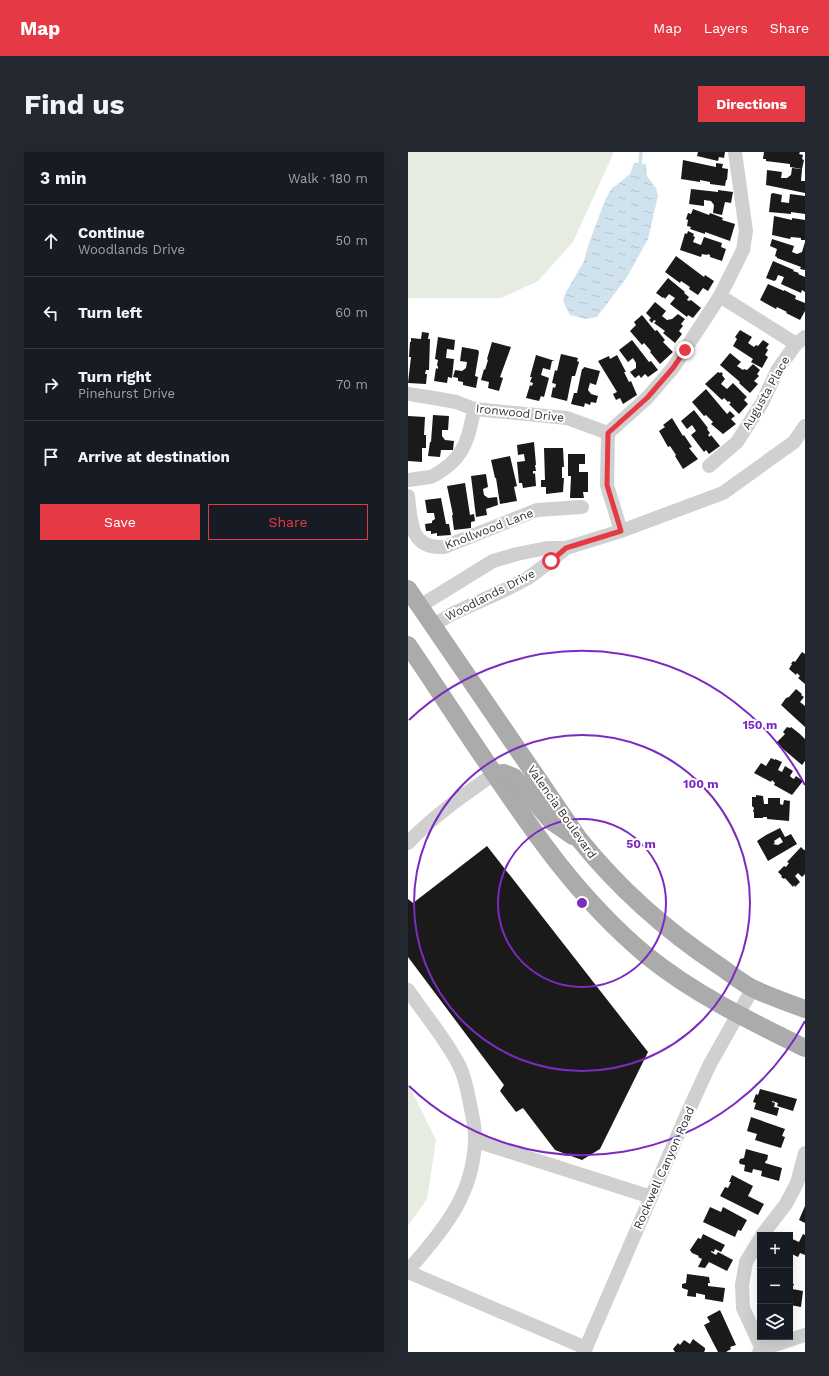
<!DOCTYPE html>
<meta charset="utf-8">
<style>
:root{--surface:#171b24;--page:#242831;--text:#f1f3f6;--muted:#9ea1a6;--line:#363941;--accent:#e63946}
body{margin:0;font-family:"Work Sans",sans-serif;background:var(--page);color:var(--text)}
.controls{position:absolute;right:12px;bottom:12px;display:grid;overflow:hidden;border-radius:0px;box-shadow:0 4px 16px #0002}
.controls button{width:36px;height:36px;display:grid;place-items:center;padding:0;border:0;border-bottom:1px solid var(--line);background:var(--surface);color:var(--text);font:20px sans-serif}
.stop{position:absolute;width:12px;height:12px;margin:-9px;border:3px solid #e63946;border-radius:50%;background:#fff}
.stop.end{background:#e63946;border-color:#fff;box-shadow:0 1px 4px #0008}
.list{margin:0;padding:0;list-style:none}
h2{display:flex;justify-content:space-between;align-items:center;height:52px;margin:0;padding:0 16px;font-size:17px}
h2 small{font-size:13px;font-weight:400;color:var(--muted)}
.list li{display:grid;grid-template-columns:26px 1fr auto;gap:12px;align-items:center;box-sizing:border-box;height:72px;padding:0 16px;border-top:1px solid var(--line)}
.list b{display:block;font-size:15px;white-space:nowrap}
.list p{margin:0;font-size:13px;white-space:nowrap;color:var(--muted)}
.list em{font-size:13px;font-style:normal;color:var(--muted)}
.actions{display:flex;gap:8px;padding:12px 16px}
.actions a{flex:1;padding:9px 0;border:1px solid var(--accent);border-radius:0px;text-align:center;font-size:14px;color:var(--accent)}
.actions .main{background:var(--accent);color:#fff}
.icon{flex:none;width:22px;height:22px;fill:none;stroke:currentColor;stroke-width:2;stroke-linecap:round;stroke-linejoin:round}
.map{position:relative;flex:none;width:397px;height:1200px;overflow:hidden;border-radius:0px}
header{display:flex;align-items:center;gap:24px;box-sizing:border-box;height:56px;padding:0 20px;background:var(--accent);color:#fff}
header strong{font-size:19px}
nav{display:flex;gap:22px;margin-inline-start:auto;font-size:14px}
.intro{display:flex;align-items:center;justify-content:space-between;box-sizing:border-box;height:96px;padding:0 24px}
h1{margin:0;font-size:28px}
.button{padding:10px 18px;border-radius:0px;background:var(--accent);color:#fff;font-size:14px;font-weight:700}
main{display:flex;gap:24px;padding:0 24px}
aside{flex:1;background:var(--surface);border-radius:0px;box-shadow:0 4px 16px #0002}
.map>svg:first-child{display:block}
.grass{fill:#e6ecdf}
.water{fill:url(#water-ripples)}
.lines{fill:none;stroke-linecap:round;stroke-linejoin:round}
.stream{stroke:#cfe2ee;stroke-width:3.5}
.building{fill:#1a1a1a;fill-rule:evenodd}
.minor{stroke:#d0d0d0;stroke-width:14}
.major{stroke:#ababab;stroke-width:18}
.route{stroke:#e63946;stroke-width:5}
.ring{fill:none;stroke:#7b2cbf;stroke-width:2}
.labels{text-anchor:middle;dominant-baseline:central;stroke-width:4;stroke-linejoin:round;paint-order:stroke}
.street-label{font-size:12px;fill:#333;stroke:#fff}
.centre{fill:#7b2cbf;stroke:#fff;stroke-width:2}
.ring-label{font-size:12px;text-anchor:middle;font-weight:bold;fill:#7b2cbf;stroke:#fff;stroke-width:4;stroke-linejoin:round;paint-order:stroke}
</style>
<header>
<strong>Map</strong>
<nav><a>Map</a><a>Layers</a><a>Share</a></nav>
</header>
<div class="intro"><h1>Find us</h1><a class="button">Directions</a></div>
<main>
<aside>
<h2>3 min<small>Walk · 180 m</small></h2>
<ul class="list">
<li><svg class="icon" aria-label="ahead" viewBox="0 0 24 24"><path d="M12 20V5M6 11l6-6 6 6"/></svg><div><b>Continue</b><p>Woodlands Drive</p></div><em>50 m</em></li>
<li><svg class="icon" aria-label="left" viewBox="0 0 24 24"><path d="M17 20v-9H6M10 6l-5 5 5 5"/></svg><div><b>Turn left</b></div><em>60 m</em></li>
<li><svg class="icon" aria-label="right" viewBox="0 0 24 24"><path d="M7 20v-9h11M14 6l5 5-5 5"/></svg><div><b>Turn right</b><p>Pinehurst Drive</p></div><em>70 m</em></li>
<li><svg class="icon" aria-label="arrive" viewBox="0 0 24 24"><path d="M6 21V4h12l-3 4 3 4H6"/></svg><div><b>Arrive at destination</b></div></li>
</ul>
<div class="actions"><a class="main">Save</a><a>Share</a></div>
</aside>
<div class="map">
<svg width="397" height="1200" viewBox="0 0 397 1200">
<defs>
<pattern id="water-ripples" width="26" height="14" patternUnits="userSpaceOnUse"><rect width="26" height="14" fill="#cfe2ee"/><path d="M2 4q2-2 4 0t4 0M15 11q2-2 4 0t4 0" fill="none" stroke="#b2c2cd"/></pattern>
</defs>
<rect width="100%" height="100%" fill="#fff"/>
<g class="grass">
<polygon points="0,0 206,0 165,90 130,129 93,146 0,146"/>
<polygon points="0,931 28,988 19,1047 0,1074"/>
</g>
<polygon class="water" points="226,11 238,12 239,24 248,36 250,44 240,87 219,125 189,165 178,167 162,163 155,149 157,142 176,109 180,94 197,48 204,36 210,32 222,22"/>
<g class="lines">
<polyline class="stream" points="232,12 233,0"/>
</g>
<g class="building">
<polygon points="290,0 317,0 316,6 311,5 310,9 289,4"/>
<polygon points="356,0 392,0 391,2 395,3 394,7 396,8 394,17 382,15 382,12 358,9 358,7 355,7"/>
<polygon points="275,8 308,15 308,11 315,12 314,16 320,17 319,28 318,28 317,34 302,32 302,30 292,28 292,30 273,27"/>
<polygon points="384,16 394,17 393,29 397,29 397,41 358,33 359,18 374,20 373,26 379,26 383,23"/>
<polygon points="283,37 310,40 310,38 325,40 323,51 317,50 314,63 305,61 306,53 303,49 296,48 296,54 281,52"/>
<polygon points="365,41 374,43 373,50 381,51 382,42 397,44 397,62 383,60 383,62 361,60 363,42"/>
<polygon points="285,57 301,63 302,61 315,66 314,68 327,72 322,89 297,80 297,82 282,77 283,75 279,74 280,68 278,67 280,61 283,62"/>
<polygon points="366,64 384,68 384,66 397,68 397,88 393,88 393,86 383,85 382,87 364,83"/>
<polygon points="280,79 286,82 285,84 287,85 285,90 293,93 296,85 314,91 313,95 318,97 314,109 302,105 302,103 300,102 299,103 294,102 293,105 272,98 277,81 279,82"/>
<polygon points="364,87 386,94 384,100 389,102 394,100 397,90 397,118 392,117 393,115 369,106 369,105 367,104 369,97 362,94"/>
<polygon points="268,104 296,125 297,123 306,129 300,139 295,136 290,143 281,137 282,135 273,129 272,131 257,120"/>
<polygon points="365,109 386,118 385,119 391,121 390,122 397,125 397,140 394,138 393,141 373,132 376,125 370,123 368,128 366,129 358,126"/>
<polygon points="260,126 277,140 276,141 281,145 279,148 281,149 283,148 293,156 285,166 280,163 279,165 262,152 267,146 261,142 257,147 256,145 255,146 248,141"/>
<polygon points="360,132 376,139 376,138 388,144 387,147 397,151 397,159 392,168 378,161 379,160 369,155 368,157 352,148"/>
<polygon points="247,150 258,159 254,164 259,168 264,167 270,162 277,167 273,172 275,174 271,179 274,182 267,191 255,181 257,179 246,171 248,169 246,168 244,171 241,168 243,166 238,161"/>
<polygon points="234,163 247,179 249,178 257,188 255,190 265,200 252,212 242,200 243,199 236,191 234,193 222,179 228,173 226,170"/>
<polygon points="332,178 344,185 340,191 346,195 348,193 350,194 355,188 361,192 358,196 360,198 357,203 360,205 354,216 343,210 345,207 325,194 329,187 327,185"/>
<polygon points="14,180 21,181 20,187 22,187 21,218 18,218 17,222 19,222 18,232 0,231 3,205 1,205 2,190 3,190 3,186 13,187"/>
<polygon points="30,185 47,188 46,198 39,197 38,206 46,207 44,226 40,225 39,231 26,229 28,216 30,217 30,214 29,214 30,208 27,207"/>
<polygon points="224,188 241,210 243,209 250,218 240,225 237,222 233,226 231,223 227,226 222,220 228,216 228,211 225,206 220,210 211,198"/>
<polygon points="84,190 103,195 92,225 95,226 91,239 80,236 81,230 73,228 76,217 77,218 80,208 79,207"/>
<polygon points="54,195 70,198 71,200 67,224 70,225 68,236 55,233 55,230 50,229 50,226 45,225 47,218 54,219 58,216 59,210 52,209"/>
<polygon points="322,201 333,210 329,214 335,218 336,217 339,218 345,212 352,218 349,222 351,224 346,229 350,232 342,241 331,231 332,230 312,213"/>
<polygon points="153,202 170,206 169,209 171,210 167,224 164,224 159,249 143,245 145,235 147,236 148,232 144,231 147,218 149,219"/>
<polygon points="128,203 147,209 144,209 142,218 135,216 133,223 141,226 136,245 133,244 131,249 118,246 122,233 124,234 125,231 122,230 124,225 122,225"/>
<polygon points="209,203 218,220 216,220 221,230 223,229 229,243 215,252 212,246 208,248 205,242 209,240 190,209 201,204 202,207"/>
<polygon points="176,215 192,219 188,233 182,231 180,238 183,242 190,244 188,251 183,250 182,253 177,251 176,255 163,252 166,241 169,241 174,217 175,217"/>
<polygon points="310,220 312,221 313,220 315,222 314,223 317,227 313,232 319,237 325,231 339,245 336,248 340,252 331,262 321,252 323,251 321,249 320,250 316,246 314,248 297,232"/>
<polygon points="298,237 319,262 322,259 327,264 323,267 328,272 315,282 303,272 305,270 298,263 296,264 284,250"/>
<polygon points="286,258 300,276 299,277 302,281 300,283 302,285 303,283 312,294 301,302 298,298 296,300 283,283 288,279 284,273 279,277 273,269"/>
<polygon points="25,263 41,264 40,278 34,278 34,284 37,288 46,289 45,298 33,298 32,305 20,304 22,290 23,290"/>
<polygon points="0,264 17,265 16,283 18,283 18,296 14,296 14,310 0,309"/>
<polygon points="264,266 275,284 276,283 284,295 281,296 290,307 275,317 267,304 268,303 262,294 260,295 251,279 257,275 255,273"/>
<polygon points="126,290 128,313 127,313 128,319 125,319 125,322 127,321 128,334 115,336 114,331 111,331 109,310 117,309 116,302 110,303 109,293"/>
<polygon points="136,296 155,296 156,315 154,315 154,326 156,326 155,340 138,342 138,335 133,335 133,328 137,328"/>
<polygon points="160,302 177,302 177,312 171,312 171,320 180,320 180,340 175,340 176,346 162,346 163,324 160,324"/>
<polygon points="102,304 109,334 106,335 109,349 92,352 88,326 87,326 83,308"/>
<polygon points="78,322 80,335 75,337 76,343 80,346 89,345 90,353 78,357 79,363 68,365 63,324"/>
<polygon points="57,331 62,363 66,362 67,369 63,370 63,376 46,378 44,363 45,363 39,334"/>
<polygon points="33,346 38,372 41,372 43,383 29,384 29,381 23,382 23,379 18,379 17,372 24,371 24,369 27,367 26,361 19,361 17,348"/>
<polygon points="394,500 397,502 397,532 390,526 392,524 389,521 388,523 381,517 384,512 383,512 385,509 387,510"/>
<polygon points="388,537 394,542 393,543 396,545 392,550 397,554 397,575 373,553 378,546 381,545"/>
<polygon points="379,575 382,576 383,575 392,582 397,587 397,609 394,613 368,591 377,582 375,580"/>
<polygon points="363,606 367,608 367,607 374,610 370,618 374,620 377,614 385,619 382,624 384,626 386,627 388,624 395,629 384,643 366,633 367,631 364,628 363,630 346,621 353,611 358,614"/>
<polygon points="348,643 355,644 356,652 360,652 360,646 372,646 372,652 375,653 376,648 382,649 381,669 359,667 359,665 355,665 355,666 346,666 346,660 345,660 346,656 344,654 344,645 348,645"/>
<path d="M372,676L377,685L383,682L389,692L360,709L349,689L358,683ZM372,685L375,690L370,693L365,692L367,691L366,689Z"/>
<polygon points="79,694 240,900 192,997 174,1008 147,998 115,956 108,960 92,939 96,933 0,805 0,747 5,751"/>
<polygon points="393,695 396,698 397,698 397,722 394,725 390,721 387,724 392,730 387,735 386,733 385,735 377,726 376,727 373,725 374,724 370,720 376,714 378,715 381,711 379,710"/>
<polygon points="352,937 389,947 385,959 369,954 370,951 364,949 364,950 367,951 366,955 371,956 369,964 346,957 348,951 345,950 348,942 350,943"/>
<polygon points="343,965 377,977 374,984 377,985 373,996 347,988 349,982 339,979"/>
<polygon points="338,997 360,1003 359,1009 358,1008 357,1011 374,1016 371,1029 353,1024 354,1019 345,1017 344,1021 336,1019 337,1013 332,1012 331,1010 332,1007 336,1006"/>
<polygon points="324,1023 345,1034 340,1044 356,1052 350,1063 312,1044 317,1035 320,1036 323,1030 321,1030"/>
<polygon points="397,1054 397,1071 391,1068"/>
<polygon points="302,1055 313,1060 315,1055 339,1068 333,1079 330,1078 327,1085 295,1070"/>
<polygon points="295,1082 317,1093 313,1100 307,1097 306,1100 303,1099 303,1100 308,1103 310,1100 325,1108 319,1119 301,1110 297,1116 290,1115 294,1107 290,1105 291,1104 284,1101 282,1098 290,1086 293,1087"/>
<polygon points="395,1082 397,1083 397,1103 392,1101 390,1105 382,1101 382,1086 391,1090"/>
<polygon points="279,1122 301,1125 302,1131 300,1131 300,1134 317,1136 315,1150 297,1147 297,1143 288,1141 288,1145 279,1144 280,1138 274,1136 274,1132 278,1131"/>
<polygon points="382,1131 386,1132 384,1137 395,1139 393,1155 382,1153"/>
<polygon points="312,1158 328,1193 322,1195 323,1197 318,1200 310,1200 296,1173 302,1170 299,1165"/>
<polygon points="285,1187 297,1196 297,1198 296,1200 267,1200 265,1197 270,1191 272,1193 276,1188 282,1192"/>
</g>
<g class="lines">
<g class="minor">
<polyline points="312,144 388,192"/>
<polyline points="0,242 26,246 48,250 66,257 159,266 200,281"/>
<polyline points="200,281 239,246 265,216 312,144 335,98 338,79 327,0"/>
<polyline points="200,281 199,333 213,379"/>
<polyline points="301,314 329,290 354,251 370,217 388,192 397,185"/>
<path d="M0,328C7,327 15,326 22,325C27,324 31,320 36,317C57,303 62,281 66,257"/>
<path d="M0,344C3,370 2,397 36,395L129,358L174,355"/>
<polyline points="12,454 85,409 109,402 139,396 158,396 213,379 315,341 386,290 397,274"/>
<polyline points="25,473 46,461 99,437 120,426 143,409 158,396"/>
<path d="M0,691C25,664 56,643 86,622"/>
<path d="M0,838C17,863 37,886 51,913C58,927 60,942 63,957C65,967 68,980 67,990C64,1047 34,1078 0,1119"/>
<polyline points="68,989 243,1045"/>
<polyline points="354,1083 378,1052 389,1031 397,1001"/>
<polyline points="352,1087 338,1110 334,1133 335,1156 354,1197"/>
<polyline points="0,1120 178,1196"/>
<polyline points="176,1200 278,964 302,912 345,836"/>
<polyline points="351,1200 354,1197 397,1183"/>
</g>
<g class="major">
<path d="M0,437L171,687C212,738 256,777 310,813C322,821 334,831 346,837C363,845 380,851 397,857"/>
<path d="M0,493C26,531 51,570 77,608C125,680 171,747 238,803C286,842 342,869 397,896"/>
<polyline points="86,622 96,621 106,625 143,669 165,684"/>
</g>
</g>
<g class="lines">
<polyline class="route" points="143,409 158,396 213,379 199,333 200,281 239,246 265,216 277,198"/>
</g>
<g class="ring">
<circle cx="174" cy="751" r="84"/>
<circle cx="174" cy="751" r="168"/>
<path d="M397 869A252 252 0 0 1 1 934M1 568A252 252 0 0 1 397 633"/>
</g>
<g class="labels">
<g class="street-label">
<text transform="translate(358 241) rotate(-60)">Augusta Place</text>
<text transform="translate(112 261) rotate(6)">Ironwood Drive</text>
<text transform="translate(81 377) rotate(-21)">Knollwood Lane</text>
<text transform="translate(82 443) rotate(-27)">Woodlands Drive</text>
<text transform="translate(154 660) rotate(55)">Valencia Boulevard</text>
<text transform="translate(256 1016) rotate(-66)">Rockwell Canyon Road</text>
</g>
</g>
<circle cx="174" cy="751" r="6" class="centre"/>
<g class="ring-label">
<text x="352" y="577">150 m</text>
<text x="293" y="636">100 m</text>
<text x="233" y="696">50 m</text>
</g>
</svg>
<div class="controls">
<button>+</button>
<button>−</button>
<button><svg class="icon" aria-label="layers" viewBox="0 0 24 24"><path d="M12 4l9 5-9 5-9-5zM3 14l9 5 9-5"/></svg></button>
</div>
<div class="stop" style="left:143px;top:409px"></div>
<div class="stop end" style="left:277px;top:198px"></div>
</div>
</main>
